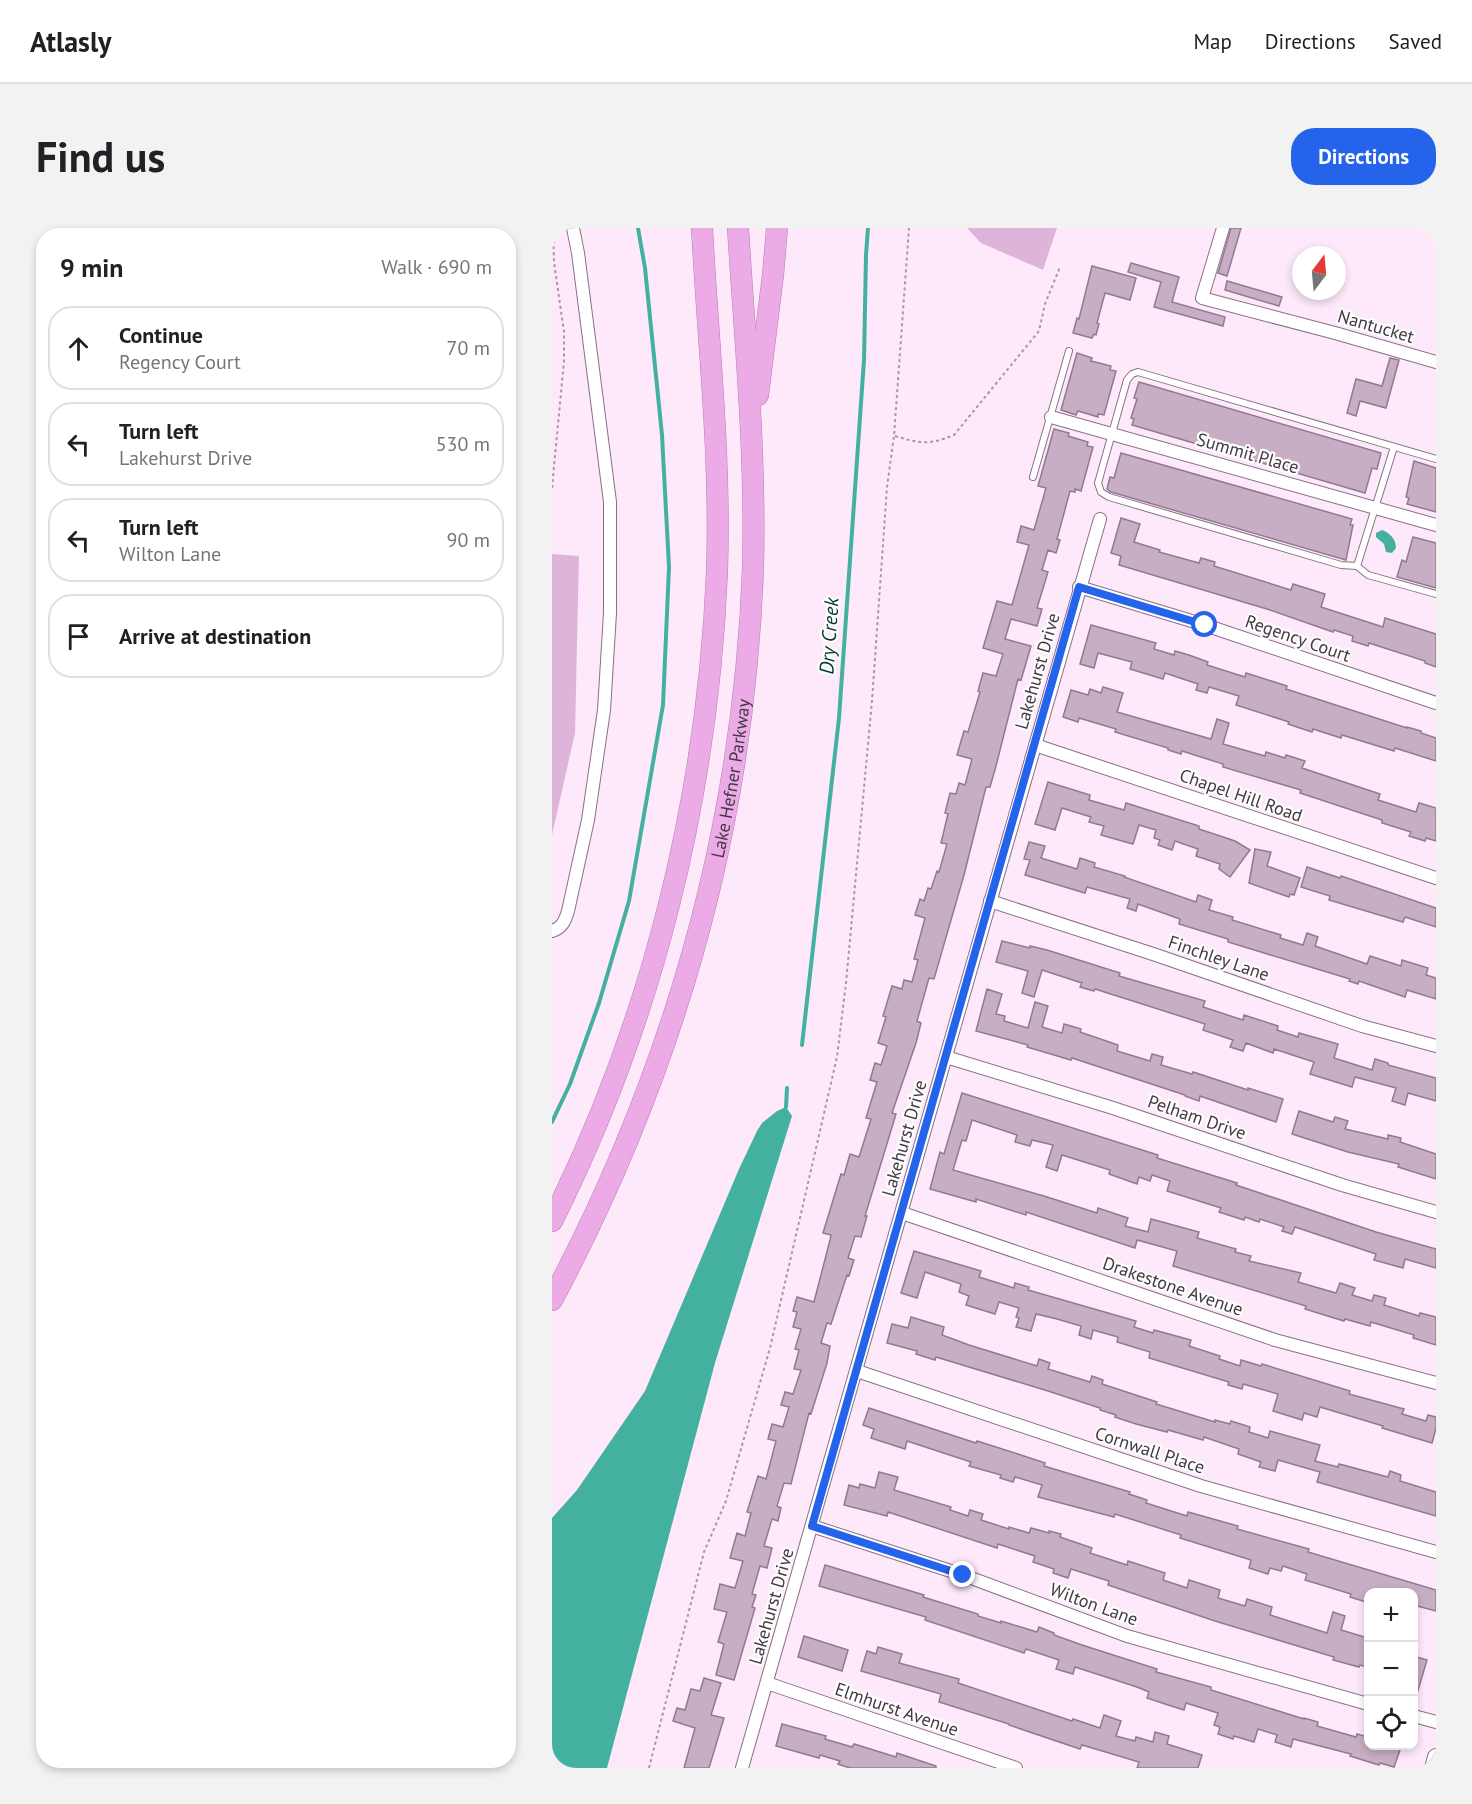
<!DOCTYPE html>
<meta charset="utf-8">
<style>
:root{--surface:#fff;--page:#f2f2f2;--text:#202124;--muted:#757577;--line:#e0e0e0;--accent:#2563eb}
body{margin:0;font-family:"PT Sans",sans-serif;background:var(--page);color:var(--text)}
.controls{position:absolute;right:18px;bottom:18px;display:grid;overflow:hidden;border-radius:12px;box-shadow:0 3px 9px #0003}
.controls button{width:54px;height:54px;display:grid;place-items:center;padding:0;border:0;border-bottom:2px solid var(--line);background:var(--surface);color:var(--text);font:30px sans-serif}
.compass{position:absolute;left:740px;top:18px;width:54px;height:54px;border-radius:50%;background:var(--surface);box-shadow:0 3px 9px #0003;rotate:16deg}
.stop{position:absolute;width:18px;height:18px;margin:-14px;border:4px solid #2563eb;border-radius:50%;background:#fff}
.stop.end{background:#2563eb;border-color:#fff;box-shadow:0 2px 6px #0008}
.list{margin:0;padding:0;list-style:none}
h2{display:flex;justify-content:space-between;align-items:center;height:78px;margin:0;padding:0 24px;font-size:26px}
h2 small{font-size:20px;font-weight:400;color:var(--muted)}
.list li{display:grid;grid-template-columns:39px 1fr auto;gap:18px;align-items:center;box-sizing:border-box;height:84px;margin:0 12px 12px;padding:0 12px;border:2px solid var(--line);border-radius:24px}
.list b{display:block;font-size:22px;white-space:nowrap}
.list p{margin:0;font-size:20px;white-space:nowrap;color:var(--muted)}
.list em{font-size:20px;font-style:normal;color:var(--muted)}
.icon{flex:none;width:33px;height:33px;fill:none;stroke:currentColor;stroke-width:2;stroke-linecap:round;stroke-linejoin:round}
.map{position:relative;flex:none;width:884px;height:1540px;overflow:hidden;border-radius:24px}
header{display:flex;align-items:center;gap:36px;box-sizing:border-box;height:84px;padding:0 30px;background:var(--surface);border-bottom:2px solid var(--line)}
header strong{font-size:28px}
nav{display:flex;gap:33px;margin-inline-start:auto;font-size:21px}
.intro{display:flex;align-items:center;justify-content:space-between;box-sizing:border-box;height:144px;padding:0 36px}
h1{margin:0;font-size:42px}
.button{padding:15px 27px;border-radius:24px;background:var(--accent);color:#fff;font-size:21px;font-weight:700}
main{display:flex;gap:36px;padding:0 36px}
aside{flex:1;background:var(--surface);border-radius:24px;box-shadow:0 3px 9px #0003}
.map>svg:first-child{display:block}
.green{fill:#dfb4db}
.water{fill:#44b1a0}
.lines{fill:none;stroke-linecap:round;stroke-linejoin:round}
.stream{stroke:#44b1a0;stroke-width:4}
.building{fill:#c7aec4;stroke:#917a8f;stroke-width:1.5}
.service-casing{stroke:#887186;stroke-width:8}
.minor-casing{stroke:#887186;stroke-width:14}
.secondary-casing{stroke:#887186;stroke-width:18}
.motorway-casing{stroke:#b182ad;stroke-width:22}
.path{stroke:#a797a5;stroke-width:2;stroke-dasharray:3 3;stroke-linecap:butt}
.service{stroke:#fff;stroke-width:6}
.minor{stroke:#fff;stroke-width:12}
.secondary{stroke:#fff;stroke-width:16}
.motorway{stroke:#ecaae6;stroke-width:21}
.route{stroke:#2563eb;stroke-width:8}
.labels{text-anchor:middle;dominant-baseline:central;stroke-width:4.5;stroke-linejoin:round;paint-order:stroke}
.street-label{font-size:18px;fill:#433942;stroke:#fdfdfd}
.water-label{font-size:20px;font-style:italic;fill:#053932;stroke:#fdfdfd}
</style>
<header>
<strong>Atlasly</strong>
<nav><a>Map</a><a>Directions</a><a>Saved</a></nav>
</header>
<div class="intro"><h1>Find us</h1><a class="button">Directions</a></div>
<main>
<aside>
<h2>9 min<small>Walk · 690 m</small></h2>
<ul class="list">
<li><svg class="icon" aria-label="ahead" viewBox="0 0 24 24"><path d="M12 20V5M6 11l6-6 6 6"/></svg><div><b>Continue</b><p>Regency Court</p></div><em>70 m</em></li>
<li><svg class="icon" aria-label="left" viewBox="0 0 24 24"><path d="M17 20v-9H6M10 6l-5 5 5 5"/></svg><div><b>Turn left</b><p>Lakehurst Drive</p></div><em>530 m</em></li>
<li><svg class="icon" aria-label="left" viewBox="0 0 24 24"><path d="M17 20v-9H6M10 6l-5 5 5 5"/></svg><div><b>Turn left</b><p>Wilton Lane</p></div><em>90 m</em></li>
<li><svg class="icon" aria-label="arrive" viewBox="0 0 24 24"><path d="M6 21V4h12l-3 4 3 4H6"/></svg><div><b>Arrive at destination</b></div></li>
</ul>
</aside>
<div class="map">
<svg width="884" height="1540" viewBox="0 0 884 1540">
<rect width="100%" height="100%" fill="#fee9fb"/>
<g class="green">
<polygon points="415,0 505,0 491,42 429,15"/>
<polygon points="0,326 27,328 23,505 0,607"/>
</g>
<g class="water">
<path d="M830,302C838,305 844,311 844,320L840,325L834,324L832,316L824,309V305Z"/>
<polygon points="234,879 240,888 163,1135 55,1540 0,1540 0,1290 25,1262 93,1163 187,941 205,903 210,895 225,883"/>
</g>
<g class="lines">
<g class="stream">
<polyline points="250,817 287,490 312,132 314,27 316,0"/>
<polyline points="234,879 235,860"/>
<polyline points="0,894 18,856 47,775 77,673 111,477 117,339 110,207 93,40 86,0"/>
</g>
</g>
<g class="building">
<polygon points="679,0 689,0 675,48 666,45"/>
<polygon points="579,35 627,49 620,74 673,89 671,98 602,79 609,54 576,44"/>
<polygon points="540,38 584,50 578,72 553,65 545,95 547,96 544,107 542,106 540,110 521,105 525,90 527,91"/>
<polygon points="675,53 730,69 727,78 673,62"/>
<polygon points="525,125 540,130 539,133 559,138 558,142 564,143 552,187 546,186 546,189 526,183 524,187 509,182"/>
<polygon points="838,130 847,132 834,180 808,173 804,188 795,185 804,151 830,158"/>
<polygon points="587,154 829,225 825,241 820,240 813,265 580,197 582,191 579,190 585,171 582,170"/>
<polygon points="502,201 517,205 516,208 536,214 535,218 541,219 529,263 523,261 523,264 518,263 505,311 508,312 504,325 496,322 490,342 496,344 485,380 490,381 485,398 459,391 453,411 479,418 469,452 466,451 444,538 438,559 434,559 412,647 382,751 377,750 365,793 369,795 364,815 340,885 344,886 313,988 315,988 309,1009 303,1008 296,1030 302,1032 297,1048 295,1047 279,1096 275,1095 269,1115 278,1118 275,1135 259,1186 257,1185 239,1256 232,1255 225,1278 229,1280 226,1293 220,1291 212,1318 220,1320 215,1340 208,1338 200,1366 204,1367 200,1379 203,1380 182,1452 164,1447 172,1416 166,1414 175,1384 162,1381 168,1356 183,1360 191,1333 178,1330 185,1305 193,1308 199,1285 195,1284 206,1248 214,1251 224,1213 216,1211 220,1196 231,1199 237,1179 229,1177 233,1164 241,1166 249,1142 242,1141 247,1122 243,1121 249,1101 241,1099 245,1084 241,1083 245,1069 262,1074 278,1012 279,1007 271,1005 289,946 292,947 298,926 307,929 319,891 314,890 325,854 318,852 323,835 329,837 335,818 326,815 334,789 331,788 340,758 350,761 352,752 360,754 366,732 362,731 373,690 363,687 368,671 372,673 376,660 379,661 385,643 387,644 395,616 389,615 396,586 393,585 398,565 404,566 407,555 413,557 420,531 405,527 412,503 416,504 428,464 426,463 431,445 444,448 451,426 431,420 445,373 460,377 477,317 465,314 469,298 482,302 494,260 486,258"/>
<polygon points="569,225 800,291 798,297 801,297 794,332 559,264 555,261 558,249 562,250"/>
<polygon points="862,233 884,240 884,284 855,276 857,270 854,269"/>
<polygon points="569,290 588,296 582,314 608,322 607,324 647,335 649,330 663,334 662,338 739,362 741,356 773,366 769,379 831,399 833,390 884,406 884,439 873,435 873,433 817,415 816,418 800,413 801,408 782,402 781,404 715,381 567,337 569,328 559,325"/>
<polygon points="861,309 884,315 884,360 845,349 850,332 854,334"/>
<polygon points="539,397 604,415 602,421 622,427 623,423 637,427 656,434 655,437 693,449 694,445 735,458 734,461 855,500 855,499 869,503 869,505 884,510 884,533 843,520 842,523 790,507 789,510 761,501 760,504 736,496 737,494 684,477 687,468 657,459 655,465 644,462 646,456 613,445 611,451 578,441 580,434 546,425 542,440 528,436"/>
<polygon points="551,459 571,465 565,484 659,511 665,491 677,495 671,516 713,528 714,524 733,530 734,527 753,533 750,540 828,566 826,572 864,584 867,575 884,580 884,613 874,610 873,613 857,608 859,604 830,595 830,592 748,565 749,562 671,539 671,536 630,523 629,526 616,522 616,520 563,504 564,501 527,490 526,494 511,489 519,462 536,467 538,461 549,465"/>
<polygon points="496,554 538,567 537,572 572,582 574,575 647,598 647,601 683,613 698,622 678,649 667,641 668,636 644,628 646,621 623,613 620,622 606,617 608,612 602,610 604,602 587,597 581,616 549,607 552,598 537,594 539,589 510,580 503,602 483,596"/>
<polygon points="477,614 493,618 489,630 525,641 528,630 543,635 542,639 573,648 572,649 644,674 646,667 660,672 657,682 681,689 680,692 729,707 728,710 751,717 755,705 766,709 763,718 815,736 818,728 849,738 850,732 876,740 874,747 884,750 884,771 855,762 853,769 807,753 806,756 797,753 798,751 676,714 676,711 627,696 628,691 586,676 584,683 575,680 578,671 535,659 533,665 473,647 478,632 472,631"/>
<polygon points="703,621 719,624 715,638 748,650 742,667 738,666 737,669 697,655"/>
<polygon points="755,639 788,650 789,648 884,680 884,699 853,689 851,694 777,672 778,668 749,659"/>
<polygon points="450,713 478,720 478,718 495,722 568,745 567,748 653,773 651,779 691,792 692,787 726,798 725,802 746,809 747,805 786,816 782,830 820,842 823,831 836,835 836,837 884,850 884,873 856,865 853,877 840,873 844,860 803,849 800,859 758,846 762,834 722,821 721,825 694,815 691,823 678,819 681,812 651,802 653,796 543,761 542,763 528,759 530,755 490,742 482,769 470,765 476,743 444,734"/>
<polygon points="435,761 450,766 444,786 453,788 452,793 476,800 483,774 496,778 490,799 510,805 512,796 529,801 528,804 566,817 565,823 598,833 600,826 611,829 609,837 640,846 641,844 696,862 696,860 731,871 724,894 648,868 647,873 633,868 633,867 520,830 519,832 475,819 476,817 424,803"/>
<polygon points="410,865 606,927 605,930 685,955 684,957 824,1004 884,1021 884,1040 853,1031 851,1040 822,1032 824,1026 743,999 740,1006 730,1003 732,999 708,991 707,994 693,989 692,992 667,984 669,980 615,963 618,953 600,947 598,953 587,949 585,956 557,946 558,942 510,927 505,943 494,939 501,917 480,912 478,918 463,914 465,907 420,892 414,913 410,912 401,942 492,968 545,985 546,980 576,990 573,998 596,1004 599,991 647,1004 645,1010 684,1021 683,1024 699,1028 697,1033 749,1045 746,1054 784,1065 788,1055 803,1060 800,1067 820,1073 822,1067 834,1070 832,1077 867,1088 868,1085 884,1089 884,1117 861,1110 862,1107 819,1094 818,1098 793,1091 792,1093 753,1081 754,1078 621,1038 625,1023 585,1012 583,1020 474,984 474,987 424,971 424,974 378,961 388,924 392,926"/>
<polygon points="747,883 781,894 783,889 796,893 793,901 836,911 836,907 849,910 848,914 884,926 884,951 846,939 847,936 796,924 740,906"/>
<polygon points="362,1023 429,1043 427,1049 462,1060 463,1055 477,1059 476,1062 584,1093 582,1099 601,1105 602,1102 639,1112 637,1118 668,1128 667,1131 688,1138 689,1132 709,1138 710,1136 798,1163 797,1166 852,1181 850,1186 874,1193 876,1187 884,1189 884,1200 880,1215 830,1200 831,1198 768,1179 765,1189 752,1185 750,1192 721,1183 726,1166 691,1156 690,1161 676,1157 677,1154 597,1130 598,1124 565,1114 566,1109 541,1102 539,1111 527,1107 529,1098 505,1091 484,1086 479,1103 464,1099 467,1090 464,1089 467,1080 447,1074 443,1086 414,1077 417,1068 407,1064 409,1056 373,1044 365,1070 349,1065"/>
<polygon points="359,1089 392,1099 390,1107 417,1117 485,1138 487,1131 498,1135 496,1141 538,1154 540,1148 551,1152 550,1156 605,1174 604,1176 663,1194 663,1192 678,1196 679,1193 698,1199 697,1204 716,1210 718,1203 768,1217 763,1233 786,1239 787,1236 836,1249 838,1243 849,1247 848,1253 884,1264 884,1288 765,1254 768,1244 726,1232 723,1243 707,1239 709,1234 686,1226 687,1221 652,1209 651,1212 616,1202 615,1204 584,1196 563,1189 564,1187 548,1182 548,1180 496,1163 384,1129 383,1132 364,1126 365,1123 335,1115 340,1096 356,1100"/>
<polygon points="317,1180 424,1215 425,1213 469,1227 493,1235 492,1238 578,1264 577,1266 595,1272 594,1275 635,1288 636,1284 686,1298 685,1301 757,1321 756,1324 884,1362 884,1383 861,1377 861,1365 816,1365 814,1374 798,1369 799,1366 753,1352 755,1346 731,1338 729,1343 718,1340 716,1346 697,1340 699,1332 628,1310 629,1307 563,1286 562,1289 486,1269 490,1257 463,1249 461,1254 448,1250 449,1247 417,1238 419,1234 355,1213 353,1221 319,1210 322,1201 311,1197"/>
<polygon points="327,1244 346,1249 342,1262 399,1279 398,1282 416,1288 418,1282 431,1286 429,1292 457,1301 457,1299 477,1305 479,1300 497,1305 497,1303 509,1306 508,1309 540,1320 538,1325 575,1337 576,1333 613,1345 611,1352 635,1360 637,1352 668,1362 666,1370 693,1378 695,1371 720,1379 718,1387 775,1405 781,1384 793,1388 789,1402 816,1410 816,1439 808,1437 807,1439 781,1432 782,1429 663,1393 556,1357 557,1353 519,1341 516,1350 501,1345 502,1341 481,1334 483,1328 446,1316 445,1320 336,1284 335,1288 292,1277 297,1257 307,1260 308,1256 323,1260"/>
<polygon points="273,1337 372,1367 371,1369 426,1386 426,1388 449,1395 449,1393 485,1404 487,1399 502,1405 502,1407 530,1417 605,1441 604,1444 659,1459 659,1462 752,1491 752,1490 766,1494 765,1498 804,1509 805,1506 816,1509 816,1518 849,1519 842,1539 828,1535 827,1537 798,1528 799,1526 741,1511 739,1519 723,1514 725,1507 706,1501 702,1514 682,1508 681,1511 666,1506 668,1499 662,1497 666,1485 634,1475 632,1482 616,1477 595,1470 597,1464 585,1459 523,1439 521,1446 504,1441 507,1432 474,1421 472,1425 373,1392 374,1389 267,1358"/>
<polygon points="252,1408 296,1422 290,1443 246,1429"/>
<polygon points="326,1419 350,1426 347,1435 407,1451 406,1455 520,1493 521,1491 548,1500 552,1487 569,1493 564,1508 583,1513 584,1509 601,1514 603,1504 617,1508 615,1516 650,1527 646,1540 585,1540 587,1534 530,1517 528,1521 457,1497 457,1496 387,1474 389,1466 309,1443 315,1423 324,1426"/>
<polygon points="861,1428 875,1432 864,1469 861,1469"/>
<polygon points="152,1450 169,1455 159,1487 172,1490 157,1540 132,1540 143,1500 121,1493 125,1480 133,1482 139,1461 148,1463"/>
<polygon points="230,1496 274,1508 273,1511 300,1519 302,1516 344,1529 345,1525 384,1538 384,1540 298,1540 286,1536 288,1533 268,1527 267,1530 224,1518"/>
</g>
<g class="lines">
<defs>
<g id="service">
<polyline points="842,219 805,338 816,347 884,366"/>
<polyline points="481,249 517,123"/>
<polyline points="805,338 789,337 557,269 549,264 546,255 575,152 580,146 586,144 884,231"/>
</g>
<g id="minor">
<polyline points="671,0 650,70 783,105 884,134"/>
<polyline points="499,189 884,297"/>
<polyline points="527,359 653,397 884,475"/>
<polyline points="483,517 884,650"/>
<polyline points="438,673 604,727 810,798 884,818"/>
<path d="M0,703C10,700 13,693 16,683L36,592L52,482L58,385V274L26,25L21,0"/>
<polyline points="394,829 561,880 790,957 884,984"/>
<polyline points="350,985 723,1112 884,1155"/>
<polyline points="305,1143 649,1258 884,1324"/>
<polyline points="260,1298 411,1347 575,1408 816,1476"/>
<polyline points="215,1455 464,1540"/>
<polyline points="862,1488 884,1494"/>
<polyline points="190,1540 548,291"/>
</g>
<polyline id="secondary" points="881,1540 884,1529"/>
<g id="motorway">
<polyline points="206,167 221,47 225,0"/>
<path d="M0,993C101,792 156,567 165,343C169,228 156,114 150,0"/>
<path id="s1" d="M0,1072C122,843 192,598 201,339C204,226 193,113 186,0"/>
</g>
</defs>
<use href="#service" class="service-casing"/>
<use href="#minor" class="minor-casing"/>
<use href="#secondary" class="secondary-casing"/>
<use href="#motorway" class="motorway-casing"/>
<g class="path">
<path d="M343,208C369,216 377,217 402,207L487,103L493,76L508,39"/>
<polyline points="0,260 12,133 12,104 2,34 1,0"/>
<polyline points="97,1540 152,1324 174,1273 218,1120 285,829 294,755 320,473 335,259 342,208 357,0"/>
</g>
<use href="#service" class="service"/>
<use href="#minor" class="minor"/>
<use href="#secondary" class="secondary"/>
<use href="#motorway" class="motorway"/>
</g>
<g class="lines">
<polyline class="route" points="411,1347 260,1298 527,359 653,397"/>
</g>
<g class="labels">
<g class="street-label">
<text transform="translate(824 98) rotate(16)">Nantucket</text>
<text transform="translate(696 225) rotate(16)">Summit Place</text>
<text transform="translate(746 410) rotate(19)">Regency Court</text>
<text transform="translate(485 443) rotate(-74)">Lakehurst Drive</text>
<text stroke="none"><textPath href="#s1" startOffset="554">Lake Hefner Parkway</textPath></text>
<text transform="translate(689 567) rotate(19)">Chapel Hill Road</text>
<text transform="translate(667 730) rotate(19)">Finchley Lane</text>
<text transform="translate(645 889) rotate(19)">Pelham Drive</text>
<text transform="translate(352 910) rotate(-74)">Lakehurst Drive</text>
<text transform="translate(621 1058) rotate(19)">Drakestone Avenue</text>
<text transform="translate(598 1222) rotate(18)">Cornwall Place</text>
<text transform="translate(542 1376) rotate(20)">Wilton Lane</text>
<text transform="translate(219 1378) rotate(-74)">Lakehurst Drive</text>
<text transform="translate(345 1481) rotate(19)">Elmhurst Avenue</text>
</g>
<g class="water-label">
<text transform="translate(277 408) rotate(-86)">Dry Creek</text>
</g>
</g>
</svg>
<div class="controls">
<button>+</button>
<button>−</button>
<button><svg class="icon" aria-label="locate" viewBox="0 0 24 24"><circle cx="12" cy="12" r="6"/><path d="M12 2v4M12 18v4M2 12h4M18 12h4"/></svg></button>
</div>
<svg class="compass" viewBox="-18 -18 36 36"><path d="M0-13l5 13h-10z" fill="#e53935"/><path d="M0 13l5-13h-10z" fill="#757577"/></svg>
<div class="stop" style="left:653px;top:397px"></div>
<div class="stop end" style="left:411px;top:1347px"></div>
</div>
</main>
